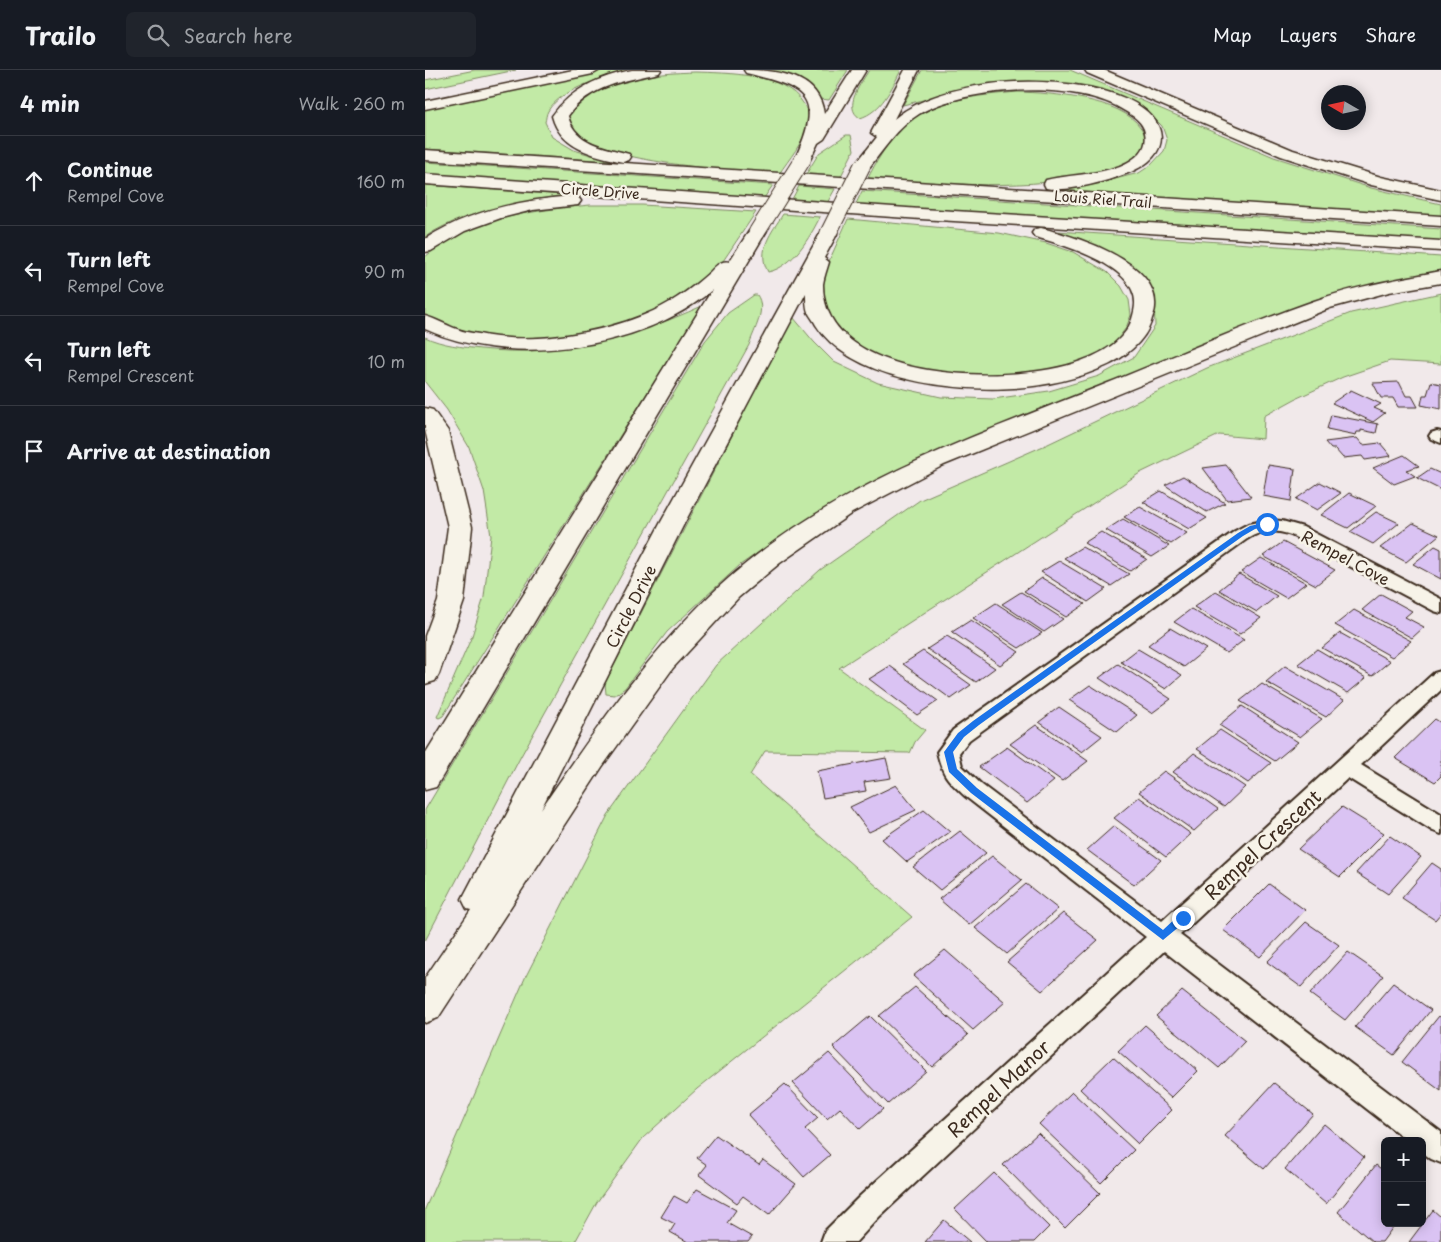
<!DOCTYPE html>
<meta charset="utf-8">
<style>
:root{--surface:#171b24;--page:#20242c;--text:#f1f3f6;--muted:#9ea1a6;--line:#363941}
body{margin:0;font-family:"Playpen Sans",sans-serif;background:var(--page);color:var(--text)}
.controls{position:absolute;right:15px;bottom:15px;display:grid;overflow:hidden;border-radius:8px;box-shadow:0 2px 12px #0003}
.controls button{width:45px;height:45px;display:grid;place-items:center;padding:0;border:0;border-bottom:1px solid var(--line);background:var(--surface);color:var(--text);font:25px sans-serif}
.compass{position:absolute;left:896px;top:15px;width:45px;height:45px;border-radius:50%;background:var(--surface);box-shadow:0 2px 12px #0003;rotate:279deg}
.stop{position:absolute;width:15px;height:15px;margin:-11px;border:4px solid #1a73e8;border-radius:50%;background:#fff}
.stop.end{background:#1a73e8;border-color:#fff;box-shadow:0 1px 5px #0008}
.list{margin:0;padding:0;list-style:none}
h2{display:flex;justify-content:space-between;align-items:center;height:65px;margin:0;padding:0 20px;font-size:21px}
h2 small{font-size:16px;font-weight:400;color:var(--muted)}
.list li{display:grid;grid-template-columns:32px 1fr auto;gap:15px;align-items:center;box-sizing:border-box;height:90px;padding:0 20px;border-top:1px solid var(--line)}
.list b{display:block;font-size:19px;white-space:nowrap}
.list p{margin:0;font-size:16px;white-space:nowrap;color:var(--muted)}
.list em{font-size:16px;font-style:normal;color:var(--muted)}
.icon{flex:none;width:28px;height:28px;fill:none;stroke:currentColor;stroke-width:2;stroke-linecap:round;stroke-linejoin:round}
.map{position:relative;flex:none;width:1016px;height:1172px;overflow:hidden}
header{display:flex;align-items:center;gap:30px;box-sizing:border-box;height:70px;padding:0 25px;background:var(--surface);border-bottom:1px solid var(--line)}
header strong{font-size:24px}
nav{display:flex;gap:28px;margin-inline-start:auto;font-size:18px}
.search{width:350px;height:45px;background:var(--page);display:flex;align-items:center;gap:12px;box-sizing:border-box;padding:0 18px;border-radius:8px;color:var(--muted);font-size:19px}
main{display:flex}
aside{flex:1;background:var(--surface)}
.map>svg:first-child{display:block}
.green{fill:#c2eaa6;stroke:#7e8a62}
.building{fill:#dac3f3;stroke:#3b2a1e}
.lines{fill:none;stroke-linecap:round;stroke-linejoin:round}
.minor-casing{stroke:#3b2a1e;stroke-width:4}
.highway-casing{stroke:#3b2a1e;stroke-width:3}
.minor{fill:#f7f3e8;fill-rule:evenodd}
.highway{fill:#f7f3e8;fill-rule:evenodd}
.highway-bridge-casing{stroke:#3b2a1e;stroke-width:18;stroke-linecap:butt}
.highway-bridge{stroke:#f7f3e8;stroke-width:16}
.route{fill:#1a73e8}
.labels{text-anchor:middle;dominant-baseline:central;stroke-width:5;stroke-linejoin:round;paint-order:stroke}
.far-street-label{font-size:14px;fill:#3b2a1e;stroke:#f7f3e8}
.street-label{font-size:16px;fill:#3b2a1e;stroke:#f7f3e8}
.near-street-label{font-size:19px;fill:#3b2a1e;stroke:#f7f3e8}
</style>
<header>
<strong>Trailo</strong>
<div class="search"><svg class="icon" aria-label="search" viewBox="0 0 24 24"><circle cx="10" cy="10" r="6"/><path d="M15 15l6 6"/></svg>Search here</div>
<nav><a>Map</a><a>Layers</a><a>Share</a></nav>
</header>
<main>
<aside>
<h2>4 min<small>Walk · 260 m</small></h2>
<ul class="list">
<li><svg class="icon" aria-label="ahead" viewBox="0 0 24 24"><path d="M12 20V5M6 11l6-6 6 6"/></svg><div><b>Continue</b><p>Rempel Cove</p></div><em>160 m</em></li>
<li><svg class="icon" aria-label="left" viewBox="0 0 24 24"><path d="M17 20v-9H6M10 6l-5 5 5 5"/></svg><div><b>Turn left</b><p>Rempel Cove</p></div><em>90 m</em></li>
<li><svg class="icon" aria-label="left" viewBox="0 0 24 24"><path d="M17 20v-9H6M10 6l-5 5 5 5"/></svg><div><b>Turn left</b><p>Rempel Crescent</p></div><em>10 m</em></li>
<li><svg class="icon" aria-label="arrive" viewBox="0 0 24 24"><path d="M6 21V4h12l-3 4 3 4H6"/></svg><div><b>Arrive at destination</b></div></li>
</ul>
</aside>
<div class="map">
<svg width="1016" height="1172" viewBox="0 0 1016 1172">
<rect width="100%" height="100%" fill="#f1e9ea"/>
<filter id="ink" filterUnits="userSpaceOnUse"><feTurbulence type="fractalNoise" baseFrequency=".02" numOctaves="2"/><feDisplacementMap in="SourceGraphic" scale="10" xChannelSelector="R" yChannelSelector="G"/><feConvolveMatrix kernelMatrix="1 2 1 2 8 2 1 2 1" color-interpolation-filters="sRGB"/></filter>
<g filter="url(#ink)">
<g class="green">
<polygon points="50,0 91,0 0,19 0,10"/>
<path d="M180,0H207C184,5 135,19 123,41C121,44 121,49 120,52L127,67L149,80L186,91L0,79V38Z"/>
<polygon points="343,0 423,0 404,30 395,29 388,22 354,3"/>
<path d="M444,0H476C467,18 456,42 435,48C417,37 437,12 444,0Z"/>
<polygon points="497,0 645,0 849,87 946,118 1016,134 1016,149 612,122 666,115 714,103 726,95 739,81 742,70 737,56 728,47 713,38 662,20 538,20 478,35"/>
<path d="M270,2C301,3 360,3 378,33C382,39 385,47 383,55C378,73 364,89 354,104C312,101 175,93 149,62C146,59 144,52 142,48C160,9 233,3 270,2Z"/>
<path d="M593,22C626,23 696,28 716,58C720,63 722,71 719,76C714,90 693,98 679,102C608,122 516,113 442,110C479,35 514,29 593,22Z"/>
<polygon points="421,65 426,65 429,80 415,108 380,106 394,83"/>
<polygon points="0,92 348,115 337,131 0,108"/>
<path d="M0,115L153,126C102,132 43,138 0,167Z"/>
<polygon points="374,116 410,119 401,135 365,133"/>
<polygon points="437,121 1016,159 1016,176 429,138"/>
<path d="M165,135H217L331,142L292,200L239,239L175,261L115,270L50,267L0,247V187C45,147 107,141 165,135Z"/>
<path d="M358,144L395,147C385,167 368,197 343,202C331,180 347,162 358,144Z"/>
<polygon points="423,149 574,163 621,173 648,182 682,202 696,216 704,230 706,245 701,258 687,276 671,288 647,298 546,311 460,293 407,260 392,226 400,200"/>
<polygon points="617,160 1016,187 1016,206 951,217 433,422 378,452 315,495 242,562 200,618 190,625 181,624 180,613 368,247 389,272 409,292 453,313 516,327 568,329 624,321 674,306 709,287 730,256 729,229 713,204"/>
<polygon points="1016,223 1016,294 965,291 918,307 870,329 839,346 838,369 794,365 715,403 414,598 500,660 490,672 485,683 340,681 325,705 487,847 272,1019 218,1068 172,1132 150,1172 0,1172 0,1139 100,908 183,745 291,595 395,500 495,430 623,374 782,298 926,243"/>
<path d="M329,225H332C342,239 329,260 324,275L96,686L0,871V740L280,271L303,243Z"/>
<path d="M277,236L18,646L14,648L12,647L47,566L59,527L66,466L59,421L44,377L22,340L0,312V267C17,275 37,277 56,279C135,288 206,268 277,236Z"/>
</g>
<g class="building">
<polygon points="974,312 981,326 987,326 993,337 973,337 968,328 956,328 948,313"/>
<polygon points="1006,312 1016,314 1016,339 996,335 998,325 1002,325"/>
<polygon points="926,320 956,334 949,338 960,343 948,352 907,333"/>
<polygon points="906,345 953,354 951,363 936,360 936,362 932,362 931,365 902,359"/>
<polygon points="932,368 938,375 955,373 966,386 940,390 937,386 918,388 910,379 906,379 900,372"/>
<polygon points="979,385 994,396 981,400 990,406 969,414 948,398"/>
<polygon points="801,395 826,427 802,430 778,398"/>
<polygon points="843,395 870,399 866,431 838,426"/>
<polygon points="1005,399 1016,404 1016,420 992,408"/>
<polygon points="758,406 800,433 782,442 740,415"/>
<polygon points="895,412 916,423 892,440 871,429"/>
<polygon points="736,421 782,448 764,459 718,432"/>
<polygon points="924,423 951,436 923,458 896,445"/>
<polygon points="715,437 762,463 746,474 699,447"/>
<polygon points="951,442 974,453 948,474 925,462"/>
<polygon points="698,449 744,476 727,487 681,460"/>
<polygon points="988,453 1014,465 981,492 955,478"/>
<polygon points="676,462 722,489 705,501 659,473"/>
<polygon points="858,472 910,500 891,515 838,486"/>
<polygon points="1010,476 1016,479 1016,509 988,494"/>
<polygon points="657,477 704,504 686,516 639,488"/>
<polygon points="836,488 881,513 861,528 816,502"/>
<polygon points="634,491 681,519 663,532 616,502"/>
<polygon points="814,504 852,526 832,542 794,520"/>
<polygon points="617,508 660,534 641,547 599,521"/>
<polygon points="791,521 836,548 815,564 769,537"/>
<polygon points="596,522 638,549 619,562 577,534"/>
<polygon points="956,524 987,541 980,547 999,557 987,568 937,540"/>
<polygon points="571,533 617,563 594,578 548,548"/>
<polygon points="766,539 819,570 802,583 749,552"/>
<polygon points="929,540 986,571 967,587 910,555"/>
<polygon points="546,550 594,582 575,595 527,562"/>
<polygon points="745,558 781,579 759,597 723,575"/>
<polygon points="915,563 965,591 947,606 897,578"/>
<polygon points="522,566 570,598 551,612 502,579"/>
<polygon points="713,579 757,605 741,619 696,592"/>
<polygon points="892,579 941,608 923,623 873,594"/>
<polygon points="498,581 546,615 526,629 478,594"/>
<polygon points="693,594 746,629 727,643 674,608"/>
<polygon points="465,596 513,631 492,645 444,609"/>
<polygon points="860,596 919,630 901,647 841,612"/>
<polygon points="837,614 897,649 875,667 815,631"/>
<polygon points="665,615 712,645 692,662 644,630"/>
<polygon points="817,636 873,672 850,691 794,655"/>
<polygon points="634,637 677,666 657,682 614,652"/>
<polygon points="1010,649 1016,653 1016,706 1010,712 970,688"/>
<polygon points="611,655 663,691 637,711 585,674"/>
<polygon points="795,660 846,693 823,713 772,679"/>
<polygon points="582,677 629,711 602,733 554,697"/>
<polygon points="769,683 820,717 799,737 748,702"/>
<polygon points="461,688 466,708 439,712 441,721 398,728 392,701"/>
<polygon points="739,701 793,739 769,761 714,722"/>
<polygon points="471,715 491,740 444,762 425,737"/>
<polygon points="714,727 766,764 741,787 689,748"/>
<polygon points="917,737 959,763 915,807 873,779"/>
<polygon points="499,740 525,762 482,792 457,769"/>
<polygon points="689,756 736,790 709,815 662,780"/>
<polygon points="535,761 561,783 515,820 488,797"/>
<polygon points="965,766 996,787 963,824 931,803"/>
<polygon points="567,786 597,810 544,855 514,829"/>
<polygon points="1007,793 1016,799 1016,843 1010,850 977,828"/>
<polygon points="601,814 633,839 582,884 550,858"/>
<polygon points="844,814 880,840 835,887 798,860"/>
<polygon points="638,843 673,870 617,921 582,892"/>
<polygon points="881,852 914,875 876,917 842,892"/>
<polygon points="520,880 580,932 548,960 488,906"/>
<polygon points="923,882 958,906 920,950 885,924"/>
<polygon points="968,913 1006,940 969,985 930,957"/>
<polygon points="490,917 543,965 507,997 454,946"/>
<polygon points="757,921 820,971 794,998 731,946"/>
<polygon points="445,946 501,1001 463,1034 408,977"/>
<polygon points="1014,946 1016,947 1016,1021 977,992"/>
<polygon points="720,955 773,1001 746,1028 693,981"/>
<polygon points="404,983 458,1039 435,1059 415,1038 402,1049 368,1013"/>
<polygon points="688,987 747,1040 713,1074 655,1019"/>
<polygon points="849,1013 888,1044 839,1099 800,1066"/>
<polygon points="360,1014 393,1048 380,1059 405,1085 379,1107 323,1045"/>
<polygon points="647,1022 709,1080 676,1113 614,1054"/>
<polygon points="899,1054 939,1087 901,1134 860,1099"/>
<polygon points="613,1063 675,1123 640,1158 578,1095"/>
<polygon points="291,1065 334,1095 338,1090 371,1114 344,1145 318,1126 312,1133 274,1105 282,1095 272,1088"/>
<polygon points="951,1095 960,1102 960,1153 971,1153 957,1172 948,1172 913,1142"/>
<polygon points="569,1103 624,1157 609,1172 562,1172 530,1139"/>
<polygon points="272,1119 311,1140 302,1153 327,1167 323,1172 263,1172 245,1162 250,1154 236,1147 249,1126 262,1133"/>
<polygon points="1008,1140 1016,1147 1016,1172 984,1172"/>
<polygon points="519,1150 545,1172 500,1172"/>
</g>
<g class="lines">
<defs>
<g id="minor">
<polygon points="1012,361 1016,362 1016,373 1006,369 1004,366 1006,363"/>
<path d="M843,450L857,451L878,457L1016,529V543L1009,541L866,465C849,459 837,460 822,469L544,670L534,683L537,696L557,715L737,851L1009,603L1016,601V620L936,695L1016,744V764L1008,761L923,708L755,865L1016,1062V1093L1006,1089L997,1082V1071H983L739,881L455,1146L431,1172H396L400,1161L435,1126L721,867L541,727C523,710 518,707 512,682L528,660L810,461L823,454Z"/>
</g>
<g id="highway">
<polygon points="148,0 175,0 168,4 0,39 0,31"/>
<path d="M207,0H236L234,3C200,11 164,15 143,46C150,74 179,77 204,84L206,87L204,90L198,92C168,85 136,79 127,46C147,18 174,7 207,0Z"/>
<path d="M319,0C351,0 394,4 399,44L427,0H441L399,69L393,73L384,92H372L370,89C399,26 382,18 321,3Z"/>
<path d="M480,0H494L469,49C521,5 641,2 702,29C745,49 749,85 703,103C683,111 642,123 621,118L619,114L621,110C649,103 693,106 715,83C721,76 722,68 719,59C715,50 708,46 700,41C653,10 542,16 494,44C473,57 458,80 443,99H431L429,96L452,67L446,63Z"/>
<polygon points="660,0 679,0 868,80 956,107 1016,120 1016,130 946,115 856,86 662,3"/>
<polygon points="0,80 1016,146 1016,156 0,90"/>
<polygon points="0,104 496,139 1016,171 1016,181 496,149 0,114"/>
<path d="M147,126L153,127L156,131L153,135L108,140L76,148L40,161L6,181L0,182V169C44,141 95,130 147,126Z"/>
<path d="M332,157L338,158L341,162L11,717L0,720V684L287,220C218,280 83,298 0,259V246C11,249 21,255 32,259C39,262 47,263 54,264C103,275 173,264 219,245C244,235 265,220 285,202C291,196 296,190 304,192L326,158Z"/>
<path d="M616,158C649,166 734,191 730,237C730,242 727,247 726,252C720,271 699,288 681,296C653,309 620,316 589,318C529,322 426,310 391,255C389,251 385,246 383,242C381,237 381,229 381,223L260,452L116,739C170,660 225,580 296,515C405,415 548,367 683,313C751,286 820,255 889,231C930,216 974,209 1016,201V213L964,222L905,238L519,395L427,443L355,493L314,527L248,598L177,697L13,948L0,953V908L46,840L42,839L37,829L236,452L397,160L403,159L409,160L412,164L399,188L404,192C402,199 399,207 398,214C397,315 590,316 656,291C676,284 700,271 707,249C710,239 712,230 707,220C695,192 637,174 610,167L607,163L610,159Z"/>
<polygon points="0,338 8,340 23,361 47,457 39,531 14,604 10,611 0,614 0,566 13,531 23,457 0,360"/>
</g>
</defs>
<use href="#minor" class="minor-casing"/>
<use href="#highway" class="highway-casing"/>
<use href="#minor" class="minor"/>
<use href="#highway" class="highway"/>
<defs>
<g id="highway-bridge">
<polyline points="332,162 378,89"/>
<polyline points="403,164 437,96"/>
</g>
</defs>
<use href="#highway-bridge" class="highway-bridge-casing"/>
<use href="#highway-bridge" class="highway-bridge"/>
</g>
</g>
<polygon class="route" points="842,452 845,452 845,455 830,459 818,466 554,655 539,667 528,682 532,699 552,718 738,860 754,845 761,845 761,851 738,870 546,723 524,702 519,682 533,663 548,651 813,463 825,456"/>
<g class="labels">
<g class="far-street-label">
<text transform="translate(175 121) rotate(4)">Circle Drive</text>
<text transform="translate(678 129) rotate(4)">Louis Riel Trail</text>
</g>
<g class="street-label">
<text transform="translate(921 487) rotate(28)">Rempel Cove</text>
<text transform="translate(205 536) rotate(-63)">Circle Drive</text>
</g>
<g class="near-street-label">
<text transform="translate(837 774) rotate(-43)">Rempel Crescent</text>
<text transform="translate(573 1018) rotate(-43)">Rempel Manor</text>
</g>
</g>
</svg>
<div class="controls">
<button>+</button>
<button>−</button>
</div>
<svg class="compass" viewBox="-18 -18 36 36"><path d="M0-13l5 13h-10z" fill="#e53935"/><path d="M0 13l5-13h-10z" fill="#9ea1a6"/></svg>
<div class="stop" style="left:842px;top:454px"></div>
<div class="stop end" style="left:758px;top:848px"></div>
</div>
</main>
